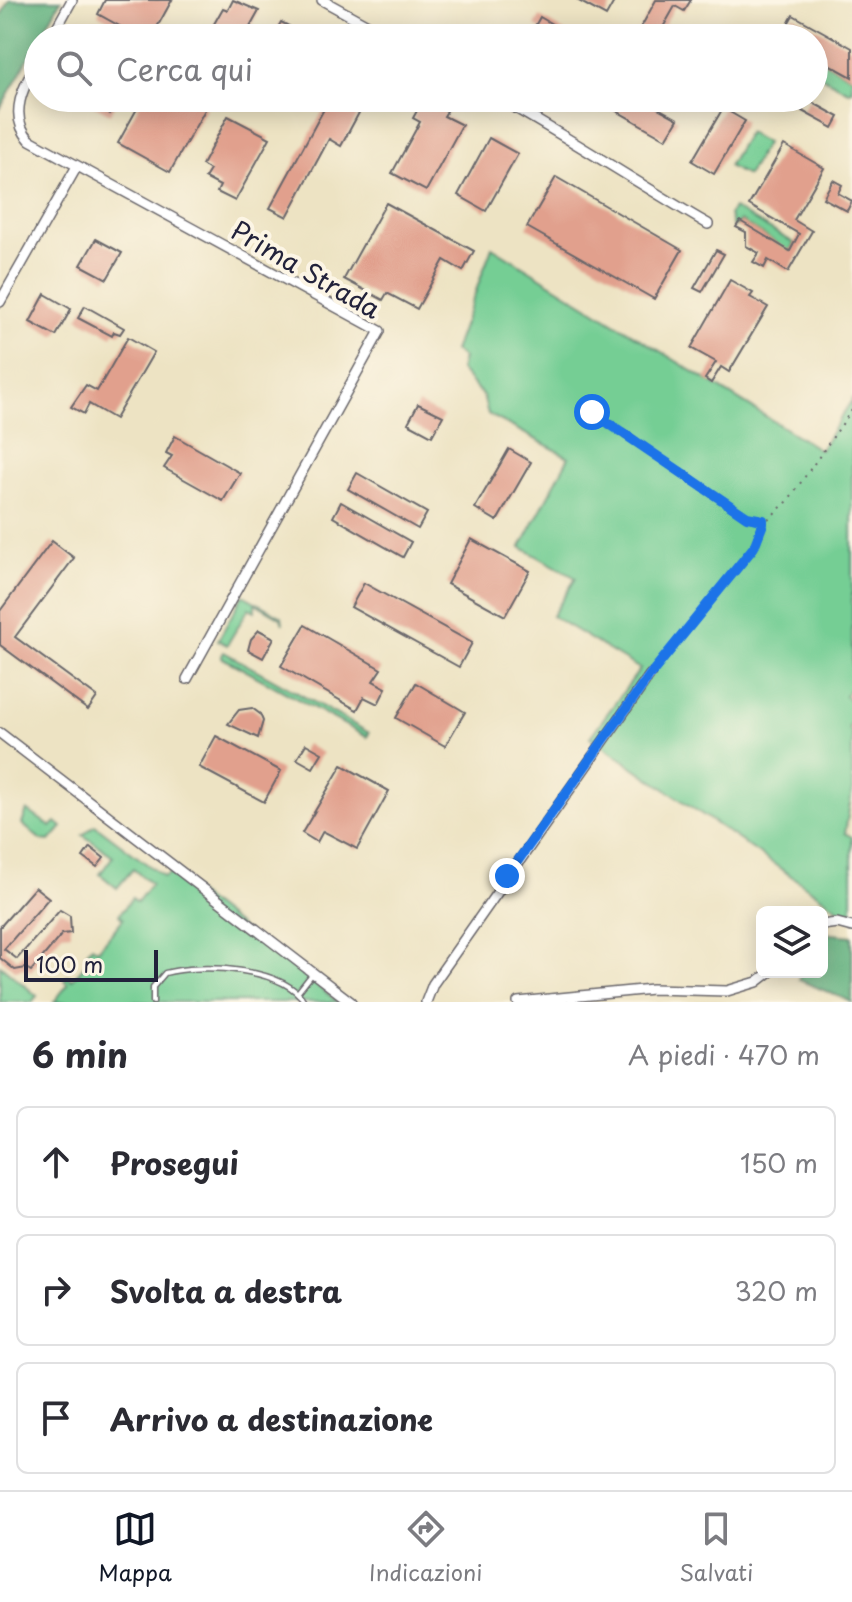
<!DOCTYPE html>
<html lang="it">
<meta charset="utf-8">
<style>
:root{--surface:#fff;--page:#f2f2f3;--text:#2b2b33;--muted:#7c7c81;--line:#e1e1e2;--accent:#111827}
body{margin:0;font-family:"Playpen Sans",sans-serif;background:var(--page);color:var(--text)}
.controls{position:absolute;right:24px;bottom:24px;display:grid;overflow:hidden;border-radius:12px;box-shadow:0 4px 20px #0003}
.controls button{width:72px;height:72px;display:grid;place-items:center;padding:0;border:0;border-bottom:2px solid var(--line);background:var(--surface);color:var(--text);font:40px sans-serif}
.scale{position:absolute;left:24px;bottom:20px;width:134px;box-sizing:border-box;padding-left:8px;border:4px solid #22223b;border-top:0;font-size:22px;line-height:28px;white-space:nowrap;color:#22223b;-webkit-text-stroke:6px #fcf5e5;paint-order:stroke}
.stop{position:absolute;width:24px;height:24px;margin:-18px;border:6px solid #1a73e8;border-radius:50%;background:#fff}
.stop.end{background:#1a73e8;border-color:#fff;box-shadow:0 2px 8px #0008}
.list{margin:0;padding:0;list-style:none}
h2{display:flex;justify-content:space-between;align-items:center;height:104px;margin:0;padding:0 32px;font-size:34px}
h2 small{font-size:26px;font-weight:400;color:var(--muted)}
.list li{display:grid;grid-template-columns:52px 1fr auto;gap:24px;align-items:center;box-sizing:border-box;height:112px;margin:0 16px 16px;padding:0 16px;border:2px solid var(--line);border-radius:12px}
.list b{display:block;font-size:30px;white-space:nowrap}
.list em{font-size:26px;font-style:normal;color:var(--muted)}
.icon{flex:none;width:44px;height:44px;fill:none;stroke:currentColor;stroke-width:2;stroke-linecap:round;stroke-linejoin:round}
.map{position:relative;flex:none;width:852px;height:1002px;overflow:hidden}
.search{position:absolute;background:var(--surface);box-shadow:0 4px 20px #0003;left:24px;right:24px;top:24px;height:88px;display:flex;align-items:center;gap:20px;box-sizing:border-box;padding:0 28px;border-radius:44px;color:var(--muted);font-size:30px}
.sheet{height:488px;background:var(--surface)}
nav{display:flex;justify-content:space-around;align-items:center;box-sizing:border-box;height:112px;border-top:2px solid var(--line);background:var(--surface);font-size:22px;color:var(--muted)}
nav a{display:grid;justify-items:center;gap:4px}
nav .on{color:var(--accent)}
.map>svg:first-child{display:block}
.green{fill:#74ce94;stroke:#4b7868;stroke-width:2}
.forest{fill:#5fb17e;stroke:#406a5c;stroke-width:2}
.building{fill:#e1a08d}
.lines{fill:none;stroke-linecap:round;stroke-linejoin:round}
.service-casing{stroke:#69666b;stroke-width:7}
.minor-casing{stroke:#69666b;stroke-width:12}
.path{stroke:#69666b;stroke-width:2;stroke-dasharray:2 6;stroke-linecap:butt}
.service{stroke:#fff;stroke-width:4}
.minor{stroke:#fff;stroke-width:9}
.route{stroke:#1a73e8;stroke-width:10}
.labels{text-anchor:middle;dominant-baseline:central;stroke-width:8;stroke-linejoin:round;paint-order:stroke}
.street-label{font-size:26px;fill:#22223b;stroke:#fcf5e5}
</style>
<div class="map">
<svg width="852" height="1002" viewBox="0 0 852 1002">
<rect width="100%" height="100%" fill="#fcf5e5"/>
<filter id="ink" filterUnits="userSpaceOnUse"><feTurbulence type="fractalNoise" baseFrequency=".0125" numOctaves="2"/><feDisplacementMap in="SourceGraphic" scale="16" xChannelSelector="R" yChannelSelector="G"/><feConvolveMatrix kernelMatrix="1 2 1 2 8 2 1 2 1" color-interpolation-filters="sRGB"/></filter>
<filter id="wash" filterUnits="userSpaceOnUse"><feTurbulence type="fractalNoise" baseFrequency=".006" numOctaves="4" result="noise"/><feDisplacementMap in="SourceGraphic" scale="32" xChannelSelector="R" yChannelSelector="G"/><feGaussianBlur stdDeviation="1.8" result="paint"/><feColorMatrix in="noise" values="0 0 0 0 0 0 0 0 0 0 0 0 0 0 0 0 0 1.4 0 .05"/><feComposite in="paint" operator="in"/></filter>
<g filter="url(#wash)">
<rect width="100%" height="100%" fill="#ede3c3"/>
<g class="green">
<polygon points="814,56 852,77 852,90 848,91 814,73"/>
<polygon points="748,132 766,143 747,176 728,166"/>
<polygon points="733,208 794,243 786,258 778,244 740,221 733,227 729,215"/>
<polygon points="492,247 820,450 852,400 852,686 845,696 852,702 852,724 848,728 852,734 852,792 845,833 852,837 852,918 590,737 640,669 552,616 576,578 521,547 569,457 488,414 483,396 460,370 463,358 454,351"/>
<polygon points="243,595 282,617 283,624 281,618 255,603 255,611 249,608 227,645 218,640"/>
<polygon points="224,652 369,733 367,737 221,657"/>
<polygon points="27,810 51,827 56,822 62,827 50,841 41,840 22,824"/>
<polygon points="95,825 164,877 170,873 338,1002 54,1002 68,984 64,980 68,976 72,980 92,957 87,952 92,946 98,950 123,919 119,915 132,898 137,902 151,884 133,869 117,888 100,874 113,856 83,835"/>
<polygon points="0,965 37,996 32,1002 0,1002"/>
</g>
<g class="forest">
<polygon points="9,0 61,0 0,109 0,18"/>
<polygon points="822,933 852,936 852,1002 799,980 803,972 822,972"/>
</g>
<g id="blocks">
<g class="building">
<polygon points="105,0 172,0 151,38 139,35 129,38 122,34 125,29 98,14"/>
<polygon points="233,0 259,11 244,38 206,38 223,8 228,10"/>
<polygon points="577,0 615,0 606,16"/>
<polygon points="656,0 691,0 684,11 675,6 657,38 635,38"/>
<polygon points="793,15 852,48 852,77 814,56 814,38 780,38"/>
<polygon points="540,17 576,38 538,38 542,30 535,26"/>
<polygon points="281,22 311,38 272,38"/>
<polygon points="80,98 119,98 110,114"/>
<polygon points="143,98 188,98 206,108 170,172 118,143"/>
<polygon points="330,98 367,98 341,146 329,139 287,217 270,208"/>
<polygon points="424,98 447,111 444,116 462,125 426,191 392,173 420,122 413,118"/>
<polygon points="612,98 640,98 678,119 666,139 608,106"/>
<polygon points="808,100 839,117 833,128 802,111"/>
<polygon points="723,108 745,121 714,174 692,161"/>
<polygon points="228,116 270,138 235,201 217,192 220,186 205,178 210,170 202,165"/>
<polygon points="489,138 518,154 486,211 458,195"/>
<polygon points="784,145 824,168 794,220 812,231 788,272 768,260 764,268 753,262 759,253 746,246 746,232 736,227 740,221 790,251 799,234 749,205"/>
<polygon points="556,177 682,250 654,299 527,227"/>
<polygon points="833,180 842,185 838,193 852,201 847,211 823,198"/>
<polygon points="386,203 474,251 463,271 444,260 417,309 387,293 383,300 344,279"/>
<polygon points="96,239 122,253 107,279 81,265"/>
<polygon points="716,250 724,254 702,292 694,288"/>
<polygon points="730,280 753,293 750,297 768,307 729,372 721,367 711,383 705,379 716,362 691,348"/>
<polygon points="45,294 71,309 56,336 30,322"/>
<polygon points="85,306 124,328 120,334 114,332 112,336 78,318"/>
<polygon points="128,337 154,352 115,419 89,404 84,414 71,407 86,385 97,391"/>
<polygon points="418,404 443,416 432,436 408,423"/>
<polygon points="175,436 240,473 223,501 164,468 172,456 166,453"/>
<polygon points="509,449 531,462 497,521 475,508"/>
<polygon points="357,473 427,513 418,529 348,489"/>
<polygon points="341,502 411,542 403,557 333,517"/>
<polygon points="471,539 530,571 505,616 447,584"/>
<polygon points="52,541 74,558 15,637 97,697 88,710 0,645 0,611"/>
<polygon points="364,583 472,643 459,667 351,607"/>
<polygon points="305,625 381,669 373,681 386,688 378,704 364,697 357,710 281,666"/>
<polygon points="259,630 274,638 263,658 248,650 251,639"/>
<polygon points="416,683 465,712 445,746 396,718"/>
<polygon points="252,708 260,714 263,721 258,738 228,724 239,710"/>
<polygon points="216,736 281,771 264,802 199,767"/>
<polygon points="306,744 322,753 313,768 297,759"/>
<polygon points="342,765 389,791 357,849 323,831 317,842 302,833"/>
<polygon points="90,847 104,858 97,867 83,857"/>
<polygon points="35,887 49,898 4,949 17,959 60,910 70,916 71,933 62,934 31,971 26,968 15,970 0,958 0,927"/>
</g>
</g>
</g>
<g filter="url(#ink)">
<use href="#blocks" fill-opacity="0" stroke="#69666b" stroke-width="2"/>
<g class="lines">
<defs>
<g id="service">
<polyline points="592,412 747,517 763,520"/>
<polyline points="298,992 313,973"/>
<path d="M153,1002V987L165,973C201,963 283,967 305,1002"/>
</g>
<g id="minor">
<polyline points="322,0 391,38"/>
<polyline points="51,38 72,0"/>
<path d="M38,61C24,85 7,116 30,140L380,331L187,679"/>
<path d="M498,98C570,138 637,183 708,224"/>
<polyline points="0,302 76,168"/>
<polyline points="0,733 351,1002"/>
<polyline points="822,925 837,923 852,927"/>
<polyline points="426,1002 433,984 650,675"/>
<polyline points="518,1002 652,989 727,991 757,982 770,972"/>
</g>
</defs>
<use href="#service" class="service-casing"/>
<use href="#minor" class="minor-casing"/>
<g class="path">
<polyline points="768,519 787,502 852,410"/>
<polyline points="656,667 754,547 763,526"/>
</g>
<use href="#service" class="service"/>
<use href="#minor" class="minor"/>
</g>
</g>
<g class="lines" filter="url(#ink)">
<polyline class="route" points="507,876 650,675 754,547 763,524 763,520 747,517 592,412"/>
</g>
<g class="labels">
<g class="street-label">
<text transform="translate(306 269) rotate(30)">Prima Strada</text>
</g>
</g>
</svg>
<div class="controls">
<button><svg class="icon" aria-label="layers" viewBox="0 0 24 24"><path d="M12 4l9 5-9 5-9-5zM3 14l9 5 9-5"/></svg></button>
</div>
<div class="scale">100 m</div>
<div class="stop" style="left:592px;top:412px"></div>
<div class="stop end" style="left:507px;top:876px"></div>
<div class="search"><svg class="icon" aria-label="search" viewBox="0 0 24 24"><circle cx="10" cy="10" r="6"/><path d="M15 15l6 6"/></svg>Cerca qui</div>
</div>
<section class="sheet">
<h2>6 min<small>A piedi · 470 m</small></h2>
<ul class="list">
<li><svg class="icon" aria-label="ahead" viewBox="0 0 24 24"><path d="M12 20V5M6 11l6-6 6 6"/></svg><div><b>Prosegui</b></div><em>150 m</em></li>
<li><svg class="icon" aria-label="right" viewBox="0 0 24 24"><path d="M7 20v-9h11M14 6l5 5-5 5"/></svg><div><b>Svolta a destra</b></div><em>320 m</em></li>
<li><svg class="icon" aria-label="arrive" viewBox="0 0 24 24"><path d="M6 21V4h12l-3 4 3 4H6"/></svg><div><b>Arrivo a destinazione</b></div></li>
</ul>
</section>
<nav>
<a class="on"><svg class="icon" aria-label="map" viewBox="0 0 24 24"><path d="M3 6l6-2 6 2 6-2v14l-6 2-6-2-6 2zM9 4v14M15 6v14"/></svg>Mappa</a>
<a><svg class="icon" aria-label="directions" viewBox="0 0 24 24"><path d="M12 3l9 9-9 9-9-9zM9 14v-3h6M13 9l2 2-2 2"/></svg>Indicazioni</a>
<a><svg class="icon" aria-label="saved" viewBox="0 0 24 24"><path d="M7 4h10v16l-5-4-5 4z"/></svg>Salvati</a>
</nav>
